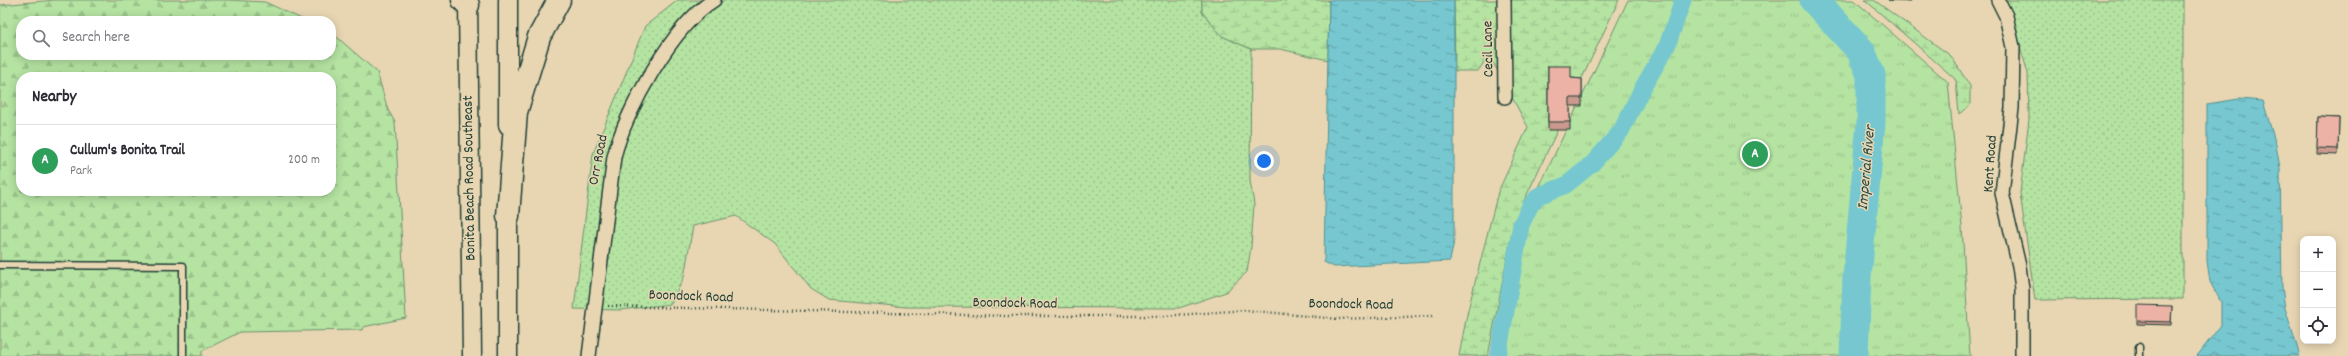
<!DOCTYPE html>
<meta charset="utf-8">
<style>
:root{--surface:#fff;--page:#f7f7f7;--text:#2b2b33;--muted:#7c7c81;--line:#e1e1e2;--accent:#d93025}
body{margin:0;font-family:Dekko,sans-serif;background:var(--page);color:var(--text)}
.controls{position:absolute;right:12px;bottom:12px;display:grid;overflow:hidden;border-radius:8px;box-shadow:0 2px 10px #0003}
.controls button{width:36px;height:36px;display:grid;place-items:center;padding:0;border:0;border-bottom:1px solid var(--line);background:var(--surface);color:var(--text);font:20px sans-serif}
.you{position:absolute;left:1264px;top:161px;width:14px;height:14px;margin:-10px;border:3px solid #fff;border-radius:50%;background:#1a73e8;box-shadow:0 0 0 6px #1a73e833}
.badge{display:grid;place-items:center;width:26px;height:26px;border-radius:50%;background:var(--accent);color:#fff;font-size:13px;font-weight:700}
.pin{position:absolute;translate:-50% -50%;border:2px solid #fff;box-shadow:0 1px 4px #0006}
.list{margin:0;padding:0;list-style:none}
h2{display:flex;justify-content:space-between;align-items:center;height:52px;margin:0;padding:0 16px;font-size:17px}
h2 small{font-size:13px;font-weight:400;color:var(--muted)}
.list li{display:grid;grid-template-columns:26px 1fr auto;gap:12px;align-items:center;box-sizing:border-box;height:72px;padding:0 16px;border-top:1px solid var(--line)}
.list b{display:block;font-size:15px;white-space:nowrap}
.list p{margin:0;font-size:13px;white-space:nowrap;color:var(--muted)}
.list em{font-size:13px;font-style:normal;color:var(--muted)}
.icon{flex:none;width:22px;height:22px;fill:none;stroke:currentColor;stroke-width:2;stroke-linecap:round;stroke-linejoin:round}
.map{position:relative;flex:none;width:2348px;height:356px;overflow:hidden}
.search{position:absolute;background:var(--surface);box-shadow:0 2px 10px #0003;left:16px;top:16px;width:320px;height:44px;display:flex;align-items:center;gap:10px;box-sizing:border-box;padding:0 14px;border-radius:16px;color:var(--muted);font-size:15px}
.panel{position:absolute;background:var(--surface);box-shadow:0 2px 10px #0003;left:16px;top:72px;width:320px;height:124px;border-radius:16px}
.map>svg:first-child{display:block}
.grass{fill:url(#grass-dots);stroke:#6a906b}
.forest{fill:url(#forest-firs);stroke:#6a906b;fill-rule:evenodd}
.wetland{fill:url(#wetland-marsh);stroke:#6a906b}
.park{fill:url(#park-tufts);stroke:#6a906b}
.water{fill:url(#water-ripples);stroke:#539092}
.lines{fill:none;stroke-linecap:round;stroke-linejoin:round}
.canal{stroke:#76c7d0;stroke-width:17}
.river{stroke:#76c7d0;stroke-width:29}
.lane-casing{stroke:#1f3d34;stroke-width:9}
.street-casing{stroke:#1f3d34;stroke-width:16}
.secondary-casing{stroke:#1f3d34;stroke-width:21}
.highway-casing{stroke:#1f3d34;stroke-width:25}
.path{stroke:#1f3d34;stroke-width:2.5;stroke-dasharray:1 3;stroke-linecap:butt}
.lane{stroke:#e8d6b3;stroke-width:6}
.street{stroke:#e8d6b3;stroke-width:13}
.secondary{stroke:#e8d6b3;stroke-width:18}
.highway{stroke:#e8d6b3;stroke-width:22}
.wall{fill:#cb998e;stroke:#1f3d34}
.building{fill:#ecb2a5;stroke:#1f3d34}
.labels{text-anchor:middle;dominant-baseline:central;stroke-width:3;stroke-linejoin:round;paint-order:stroke}
.street-label{font-size:15px;fill:#1f3d34;stroke:#e8d6b3}
.water-label{font-size:16px;font-style:italic;fill:#284b44;stroke:#e8d6b3}
</style>
<div class="map">
<svg width="2348" height="356" viewBox="0 0 2348 356">
<defs>
<pattern id="grass-dots" width="8" height="8" patternUnits="userSpaceOnUse"><rect width="8" height="8" fill="#b5e3a2"/><path d="M2 2h.1M6 6h.1" fill="none" stroke="#9bc48c" stroke-width="1.8" stroke-linecap="round"/></pattern>
<pattern id="forest-firs" width="22" height="20" patternUnits="userSpaceOnUse"><rect width="22" height="20" fill="#b5e3a2"/><path d="M5 1l3.5 6h-7zM16 11l3.5 6h-7z" fill="#9bc48c"/></pattern>
<pattern id="wetland-marsh" width="20" height="14" patternUnits="userSpaceOnUse"><rect width="20" height="14" fill="#b5e3a2"/><path d="M1 5h8M5 5V1M11 12h8M15 12V8" fill="none" stroke="#9bc48c"/></pattern>
<pattern id="park-tufts" width="24" height="20" patternUnits="userSpaceOnUse"><rect width="24" height="20" fill="#b5e3a2"/><path d="M3 7l-1-3M5 7V3M7 7l1-3M15 17l-1-3M17 17v-4M19 17l1-3" fill="none" stroke="#9bc48c"/></pattern>
<pattern id="water-ripples" width="26" height="14" patternUnits="userSpaceOnUse"><rect width="26" height="14" fill="#76c7d0"/><path d="M2 4q2-2 4 0t4 0M15 11q2-2 4 0t4 0" fill="none" stroke="#60a3aa"/></pattern>
</defs>
<rect width="100%" height="100%" fill="#e8d6b3"/>
<filter id="ink" filterUnits="userSpaceOnUse"><feTurbulence type="fractalNoise" baseFrequency=".025" numOctaves="2"/><feDisplacementMap in="SourceGraphic" scale="8" xChannelSelector="R" yChannelSelector="G"/><feConvolveMatrix kernelMatrix="1 2 1 2 8 2 1 2 1" color-interpolation-filters="sRGB"/></filter>
<g filter="url(#ink)">
<g class="grass">
<polygon points="678,0 1202,0 1202,12 1222,36 1251,49 1250,181 1254,204 1251,247 1247,272 1226,292 1179,308 906,307 829,300 811,289 775,244 736,216 693,226 684,277 671,304 620,310 574,309 593,154 645,26"/>
<polygon points="2006,0 2183,0 2183,299 2035,300 2020,193 2029,119 2028,73"/>
</g>
<path class="forest" d="M55,0H227L265,2L306,21H21V55H331V32L377,72L388,110L395,122L406,318L363,327L362,330L240,332L202,351V356H0V5ZM21,77H331V191H21Z"/>
<g class="wetland">
<polygon points="1202,0 1329,0 1328,60 1280,49 1251,49 1222,36 1202,12"/>
<polygon points="1454,0 1619,0 1514,222 1488,356 1459,356 1467,314 1498,192 1528,127 1489,55 1478,71 1455,71"/>
<polygon points="1865,0 1874,0 1951,56 1970,86 1970,105 1959,114 1956,81 1953,77"/>
</g>
<polygon class="park" points="1628,0 1854,0 1948,82 1962,227 1970,356 1497,356 1521,225"/>
<g class="water">
<polygon points="1329,0 1454,0 1454,241 1450,261 1334,267 1324,262"/>
<polygon points="2239,99 2263,101 2276,145 2280,168 2282,287 2285,308 2300,356 2197,356 2221,325 2221,302 2210,282 2207,261 2207,104"/>
</g>
<g class="lines">
<polyline class="canal" points="1498,356 1521,225 1530,206 1538,196 1566,185 1592,164 1621,131 1642,89 1667,46 1683,0"/>
<polyline class="river" points="1814,0 1861,51 1871,75 1871,123 1857,277 1854,356"/>
<defs>
<g id="lane">
<polyline points="0,265 183,266 183,356"/>
<polyline points="2139,356 2139,347"/>
</g>
<g id="street">
<polyline points="1504,0 1505,97"/>
<polyline points="1998,0 2006,16 2013,47 2012,108 2002,193 2019,266 2022,289 2022,356"/>
<path d="M589,356L614,157C625,111 673,25 714,0"/>
</g>
<g id="secondary">
<polyline points="468,0 472,356"/>
<polyline points="508,125 508,0"/>
<polyline points="508,356 508,203"/>
</g>
<g id="highway">
<polyline points="463,0 468,5"/>
<polyline points="508,216 516,112 539,37 559,0"/>
</g>
</defs>
<use href="#lane" class="lane-casing"/>
<use href="#street" class="street-casing"/>
<use href="#secondary" class="secondary-casing"/>
<use href="#highway" class="highway-casing"/>
<polyline class="path" points="608,306 1007,316 1164,316 1245,310 1338,319 1434,316"/>
<use href="#lane" class="lane"/>
<use href="#street" class="street"/>
<use href="#secondary" class="secondary"/>
<use href="#highway" class="highway"/>
</g>
<g class="wall">
<polygon points="1888,0 1911,0 1911,1"/>
<polygon points="1548,66 1571,78 1582,79 1582,106 1570,106 1570,130 1548,130"/>
<polygon points="2318,117 2339,118 2338,155 2317,154"/>
<polygon points="2172,306 2171,325 2137,324 2137,321"/>
</g>
<g class="building">
<polygon points="1548,66 1571,66 1571,78 1582,79 1582,98 1570,98 1570,122 1548,122"/>
<polygon points="2318,117 2339,118 2338,149 2317,148"/>
<polygon points="2137,305 2172,306 2171,322 2137,321"/>
</g>
</g>
<g class="labels">
<g class="street-label">
<text transform="translate(1489 49) rotate(-91)">Cecil Lane</text>
<text transform="translate(599 160) rotate(-79)">Orr Road</text>
<text transform="translate(1991 164) rotate(-86)">Kent Road</text>
<text transform="translate(470 178) rotate(-91)">Bonita Beach Road Southeast</text>
<text transform="translate(691 297) rotate(2)">Boondock Road</text>
<text transform="translate(1015 304) rotate(1)">Boondock Road</text>
<text transform="translate(1351 305) rotate(1)">Boondock Road</text>
</g>
<g class="water-label">
<text transform="translate(1867 168) rotate(-85)">Imperial River</text>
</g>
</g>
</svg>
<div class="controls">
<button>+</button>
<button>−</button>
<button><svg class="icon" aria-label="locate" viewBox="0 0 24 24"><circle cx="12" cy="12" r="6"/><path d="M12 2v4M12 18v4M2 12h4M18 12h4"/></svg></button>
</div>
<div class="you"></div>
<div class="pin badge" style="left:1755px;top:154px;background:#2e9e5b">A</div>
<div class="search"><svg class="icon" aria-label="search" viewBox="0 0 24 24"><circle cx="10" cy="10" r="6"/><path d="M15 15l6 6"/></svg>Search here</div>
<section class="panel">
<h2>Nearby<small></small></h2>
<ul class="list">
<li><span class="badge" style="background:#2e9e5b">A</span><div><b>Cullum's Bonita Trail</b><p>Park</p></div><em>200 m</em></li>
</ul>
</section>
</div>
